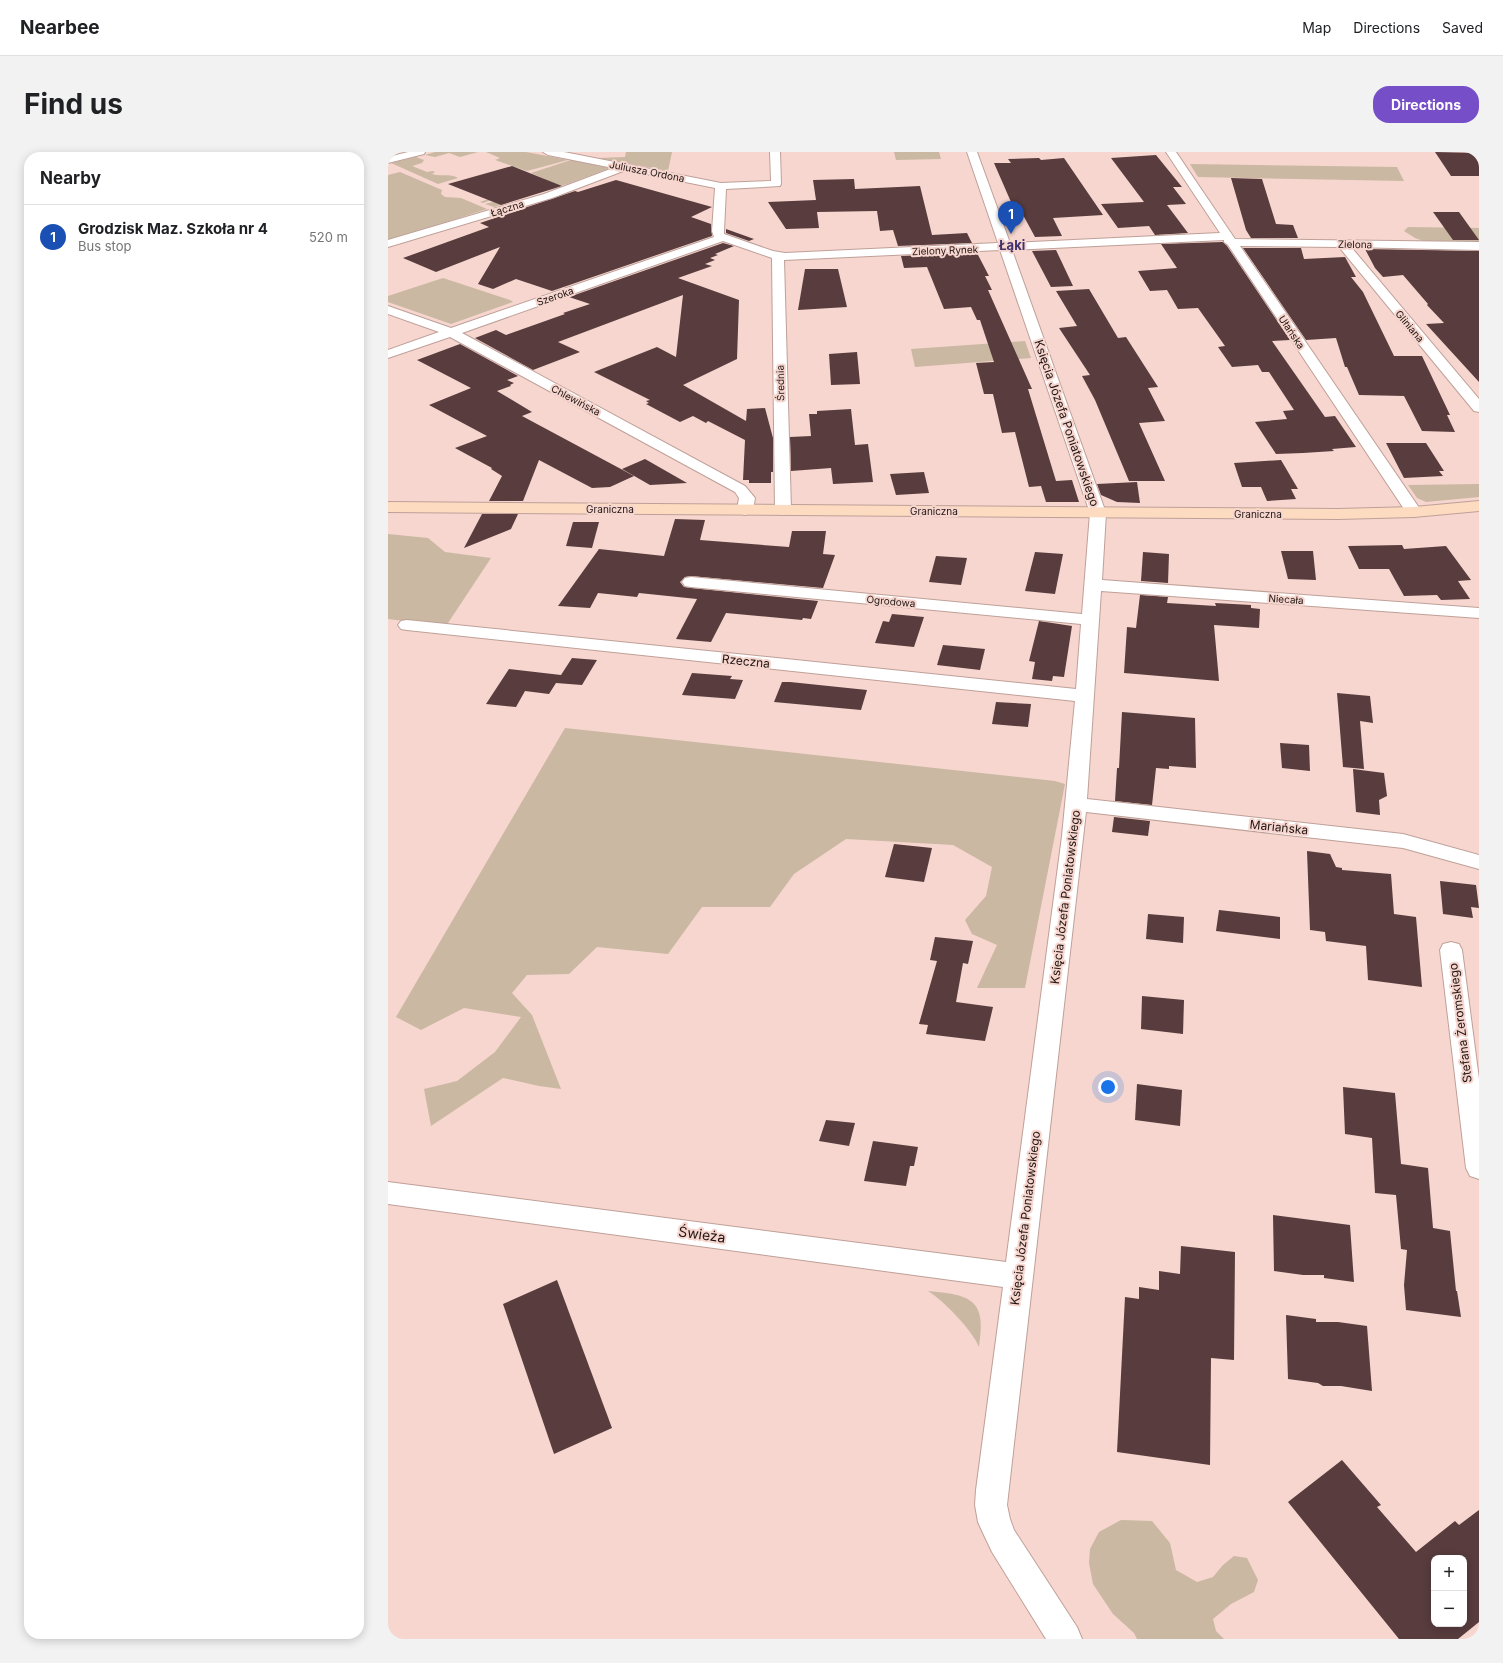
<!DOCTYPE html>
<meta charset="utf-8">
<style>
:root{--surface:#fff;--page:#f2f2f2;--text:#202124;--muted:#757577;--line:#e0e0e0;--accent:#764fc8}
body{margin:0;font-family:Inter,sans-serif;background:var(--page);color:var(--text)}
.controls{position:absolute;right:12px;bottom:12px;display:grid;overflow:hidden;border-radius:8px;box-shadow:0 2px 10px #0003}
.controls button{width:36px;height:36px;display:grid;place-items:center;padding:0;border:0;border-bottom:1px solid var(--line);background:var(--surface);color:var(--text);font:20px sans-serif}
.you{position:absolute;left:720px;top:935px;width:14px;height:14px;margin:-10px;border:3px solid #fff;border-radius:50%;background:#1a73e8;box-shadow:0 0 0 6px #1a73e833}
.badge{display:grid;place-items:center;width:26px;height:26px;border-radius:50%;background:var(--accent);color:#fff;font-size:13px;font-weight:700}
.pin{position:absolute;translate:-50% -33px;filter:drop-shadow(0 1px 2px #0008)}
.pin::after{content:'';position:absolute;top:21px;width:14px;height:12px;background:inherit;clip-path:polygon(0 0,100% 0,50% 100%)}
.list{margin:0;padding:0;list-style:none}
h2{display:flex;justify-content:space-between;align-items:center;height:52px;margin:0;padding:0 16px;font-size:17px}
h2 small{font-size:13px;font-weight:400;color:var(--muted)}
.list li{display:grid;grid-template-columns:26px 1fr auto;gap:12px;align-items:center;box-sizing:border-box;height:64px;padding:0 16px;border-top:1px solid var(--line)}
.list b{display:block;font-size:15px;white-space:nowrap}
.list p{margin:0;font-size:13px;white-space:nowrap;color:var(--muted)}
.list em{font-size:13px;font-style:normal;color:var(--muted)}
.map{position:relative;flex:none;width:1091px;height:1487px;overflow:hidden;border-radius:16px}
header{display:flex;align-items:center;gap:24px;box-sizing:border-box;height:56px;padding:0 20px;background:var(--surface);border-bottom:1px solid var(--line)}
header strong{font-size:19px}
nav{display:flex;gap:22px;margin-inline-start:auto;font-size:14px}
.intro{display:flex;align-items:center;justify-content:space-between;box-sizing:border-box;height:96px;padding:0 24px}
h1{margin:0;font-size:28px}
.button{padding:10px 18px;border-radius:16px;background:var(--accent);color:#fff;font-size:14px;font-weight:700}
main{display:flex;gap:24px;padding:0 24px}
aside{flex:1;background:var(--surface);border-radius:16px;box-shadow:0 2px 10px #0003}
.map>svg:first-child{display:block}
.green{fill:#cab8a2}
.building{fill:#583c3e;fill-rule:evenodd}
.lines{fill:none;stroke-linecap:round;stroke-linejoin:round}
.street-casing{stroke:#bfa099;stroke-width:2}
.secondary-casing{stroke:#bfa099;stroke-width:2}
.street{fill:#fff;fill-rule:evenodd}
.secondary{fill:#fcdbc0;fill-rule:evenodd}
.labels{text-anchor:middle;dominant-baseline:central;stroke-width:4;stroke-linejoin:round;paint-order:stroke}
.far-street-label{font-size:10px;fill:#211613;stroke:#f6d6ce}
.street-label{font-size:12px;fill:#211613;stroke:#f6d6ce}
.far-district-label{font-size:13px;font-weight:bold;fill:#42316d;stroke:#f6d6ce}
.near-street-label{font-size:14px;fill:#211613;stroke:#f6d6ce}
</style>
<header>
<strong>Nearbee</strong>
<nav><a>Map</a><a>Directions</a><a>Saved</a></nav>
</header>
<div class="intro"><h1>Find us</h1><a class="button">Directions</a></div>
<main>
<aside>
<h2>Nearby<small></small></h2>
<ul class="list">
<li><span class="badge" style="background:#1a4fb4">1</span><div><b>Grodzisk Maz. Szkoła nr 4</b><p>Bus stop</p></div><em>520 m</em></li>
</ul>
</aside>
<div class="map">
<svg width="1091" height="1487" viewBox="0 0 1091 1487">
<rect width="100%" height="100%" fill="#f6d6ce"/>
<g class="green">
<polygon points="47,0 90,0 72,5 61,1 47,5 37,3"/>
<polygon points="98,0 138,0 180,8 139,19 107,8 112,6"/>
<polygon points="238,0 284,0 280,19 210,6 237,5"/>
<polygon points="506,0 551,0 553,7 508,8"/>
<path d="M28,5L36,8L34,11L24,14L39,20L45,19L47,20L44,22C53,25 62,21 70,26L50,32L3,11Z"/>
<polygon points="183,8 222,16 182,31 106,55 97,52 112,48 108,46 95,51 92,50 157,27 143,21"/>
<polygon points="802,12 1009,15 1016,29 810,25"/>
<polygon points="12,20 54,38 53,42 57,45 73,46 99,57 3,88 0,87 0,23"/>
<polygon points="1020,75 1091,76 1091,91 1041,91 1027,86 1016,79"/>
<polygon points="55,126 122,148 125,150 63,172 0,150 0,144"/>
<polygon points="637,189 643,206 527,215 523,197"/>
<polygon points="1091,332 1091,345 1038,350 1029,346 1020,333"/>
<polygon points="0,382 40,386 57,400 103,406 58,474 0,467"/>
<polygon points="177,576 667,629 677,632 637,836 589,836 609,793 584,782 577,768 598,744 604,715 565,693 458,687 406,722 382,755 314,755 280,802 209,795 181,822 139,823 124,841 144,863 173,937 151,934 115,926 43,974 36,937 69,929 107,900 133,865 76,856 33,878 8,865"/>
<path d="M540,1139C583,1143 599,1147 591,1195C585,1179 555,1148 540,1139Z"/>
<polygon points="733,1368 764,1369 782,1391 788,1418 809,1430 825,1425 835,1413 846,1404 859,1406 870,1428 866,1440 843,1452 825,1467 828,1479 836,1487 749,1487 746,1481 725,1462 705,1432 701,1411 702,1397 711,1380"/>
</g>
<g class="building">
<polygon points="1047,0 1091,1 1091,24 1063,24"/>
<polygon points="768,3 794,35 785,35 798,52 779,53 800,81 767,83 761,74 730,76 713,52 756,50 723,6"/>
<polygon points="651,6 653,8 676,6 715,63 665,66 674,84 647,85 628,50 623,50 606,11 623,11 620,7"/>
<polygon points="124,14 174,34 113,53 60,32"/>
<polygon points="843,26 874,27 888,72 905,73 910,86 863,86 858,78"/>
<polygon points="466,27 467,37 532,34 544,83 579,81 584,91 510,94 505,78 492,79 489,59 429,60 431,76 398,77 380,50 428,48 425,28"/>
<polygon points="228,28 324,55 303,65 323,72 324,84 164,139 128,127 105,137 90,132 112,95 48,120 15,106 101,75 92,71 187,39 190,40"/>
<polygon points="1045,60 1071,60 1091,88 1065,88"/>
<polygon points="338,77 366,87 361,89 338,81"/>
<polygon points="835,90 839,94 902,188 884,189 937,265 947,264 968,295 944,297 946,299 915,301 914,299 915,301 888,302 867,270 899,267 895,259 906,258 881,220 874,220 870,213 844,215 830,195 837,194 810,156 790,157 779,138 762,139 750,119 789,116 773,92"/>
<polygon points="335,91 346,94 327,102 330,103 322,106 327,108 317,112 324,114 290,126 351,148 349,207 295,233 358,269 359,257 377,256 385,286 385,320 383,320 383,331 361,331 361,328 355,328 357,288 320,269 318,271 305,264 292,270 258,252 261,251 258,249 262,248 206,220 269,195 288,205 295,143 170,190 192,200 145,218 87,186 108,178 118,183 177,162 175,161 202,152 181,145"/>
<polygon points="855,96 913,96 916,107 957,105 968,125 963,125 975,140 1006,204 1034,204 1062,263 1059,263 1067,280 1034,279 1016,244 971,243 959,215 957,215 948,186 918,188"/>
<polygon points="977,97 1091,99 1091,230 1038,172 1056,171 1039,153 1040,152 1015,123 995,125 987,116"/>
<polygon points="668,98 685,134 663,135 644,99"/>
<polygon points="589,101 601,124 597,124 604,138 600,138 644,237 640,237 668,329 684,328 691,350 658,350 653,334 641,335 627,280 614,281 605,242 596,242 588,211 606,210 592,168 589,168 583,155 556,157 539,115 516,116 513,104"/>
<polygon points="417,117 450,117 459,155 410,158"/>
<polygon points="701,137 730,186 738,185 770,235 760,236 777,269 751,271 777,329 741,329 707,248 694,224 702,223 671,176 689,174 668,139"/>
<polygon points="72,192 130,224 119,228 126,231 122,233 123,234 109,239 144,260 134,264 246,324 222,335 204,336 151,308 135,349 101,349 114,324 103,317 104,316 67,296 99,284 41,253 83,236 29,208"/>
<polygon points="469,200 472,232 443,233 441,202"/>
<polygon points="463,257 467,293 480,292 485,330 445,332 443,316 403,319 402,285 423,284 421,262 429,262 429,259"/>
<polygon points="998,291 1038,291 1056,319 1051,319 1055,324 1016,326"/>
<polygon points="257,307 299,331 262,333 234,317"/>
<polygon points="893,308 910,337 903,337 908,347 879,349 873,335 854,335 846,311"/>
<polygon points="536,320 541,341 508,343 502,322"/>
<polygon points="749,330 752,351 729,350 713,343 709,332"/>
<polygon points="94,362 130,362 123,377 76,396"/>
<polygon points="287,367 317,368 312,388 401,395 404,379 438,379 435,402 447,403 435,436 303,424 297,425 292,430 296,435 303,436 430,449 423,467 415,466 414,468 338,461 323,490 288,487 309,447 251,441 249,445 210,441 202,456 170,454 211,397 276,404"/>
<polygon points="185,370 211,370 204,396 178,394"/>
<polygon points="1014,393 1016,397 1058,394 1083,428 1070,429 1082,447 1053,448 1049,443 1016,444 1001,417 971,417 960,394"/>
<polygon points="893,399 925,399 928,428 900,427"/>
<polygon points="647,400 675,402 667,442 637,439"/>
<polygon points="755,400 781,402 780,431 753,429"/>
<polygon points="548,404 579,406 573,433 541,430"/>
<polygon points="752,443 780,445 779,451 828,454 827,451 863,453 863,456 872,457 871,476 826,473 831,529 736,521 739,475 748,476"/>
<polygon points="504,462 536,465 526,495 487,491 495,469 501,470"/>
<polygon points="651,469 684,474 676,525 665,524 664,529 644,527 647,510 641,509"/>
<polygon points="555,493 597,497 592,518 549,513"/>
<polygon points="184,506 209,508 194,533 168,531 161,542 137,539 128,555 98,552 121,517 173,523"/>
<polygon points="304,521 344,524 342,527 355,528 347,547 294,543"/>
<polygon points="394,530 402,530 479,538 473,558 386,550"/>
<polygon points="949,541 982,544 985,571 972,569 976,617 955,615"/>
<polygon points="608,550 643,552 640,575 604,572"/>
<polygon points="734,560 807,566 808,616 781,614 781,617 768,616 764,653 727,649 729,616 731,616"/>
<polygon points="892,591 921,593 922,619 894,616"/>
<polygon points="965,617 996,621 999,644 991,648 992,663 968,660"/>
<polygon points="726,665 762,669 760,684 724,680"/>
<polygon points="506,692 544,696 536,730 497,725"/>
<polygon points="919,699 942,702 948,715 954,716 954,718 1003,722 1006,762 1028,765 1034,835 980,828 978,794 938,789 937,780 922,778"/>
<polygon points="1052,729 1088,733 1091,756 1083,755 1085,766 1055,762"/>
<polygon points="831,758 892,765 892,787 828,779"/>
<polygon points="760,762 796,765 795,791 758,787"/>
<polygon points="547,785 585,789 580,812 575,811 568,850 605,855 597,889 538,882 540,873 531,872 549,809 542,808"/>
<polygon points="754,844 796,848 795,882 753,877"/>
<polygon points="749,932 794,938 792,974 747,968"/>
<polygon points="955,935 1007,941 1013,1012 1040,1016 1045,1076 1062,1079 1068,1139 1069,1139 1073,1165 1018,1158 1016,1133 1019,1098 1013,1097 1008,1043 987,1041 984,986 957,982"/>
<polygon points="438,968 467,971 461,994 431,989"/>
<polygon points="485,989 530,995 526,1014 522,1014 518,1034 476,1029"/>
<polygon points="885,1063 962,1073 966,1130 936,1126 936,1123 915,1123 886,1119"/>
<polygon points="793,1094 847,1100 846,1208 823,1206 822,1313 729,1300 737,1145 751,1147 751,1135 771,1138 771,1119 792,1122"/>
<polygon points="169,1128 224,1276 166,1302 115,1152"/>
<polygon points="898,1163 928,1167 928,1170 950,1170 979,1174 984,1239 953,1234 935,1234 930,1231 900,1227"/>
<path d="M954,1308L993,1353L989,1355L1028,1400L1067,1369L1071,1373L1091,1358V1470L1070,1487H1011L900,1350ZM1046,1406H1076V1472H1046Z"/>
</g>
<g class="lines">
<defs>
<g id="street">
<polygon points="20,0 37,0 36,2 0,11 0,5"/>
<polygon points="155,0 176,0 333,31 383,29 382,0 392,0 393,32 392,34 338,37 336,79 336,82 385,99 397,101 610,91 579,0 589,0 622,91 832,81 778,0 788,0 847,87 1091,90 1091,98 963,95 1091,247 1091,260 1086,259 951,95 852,94 1034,360 1032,363 1026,365 1020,363 840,93 836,90 836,88 624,98 718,361 714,428 1091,456 1091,466 713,439 699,647 1015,682 1091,703 1091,717 1015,696 698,660 619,1353 622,1367 626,1378 689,1475 694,1487 658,1487 604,1400 595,1381 590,1370 587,1353 588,1338 615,1135 0,1052 0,1030 618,1110 674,684 687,549 19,478 13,477 10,473 13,469 19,468 688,537 693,472 303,435 297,434 294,430 297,426 303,425 694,462 702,361 612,98 396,108 403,358 401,361 395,363 389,361 387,358 384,106 335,89 74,181 357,334 367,346 365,358 363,361 357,363 351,361 349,358 351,346 347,340 62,185 0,206 0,198 51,180 0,162 0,154 63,176 326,85 324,79 327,36 238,18 164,46 0,95 0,88 156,42 225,16 160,3"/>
<polygon points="1063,790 1071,792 1074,798 1091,927 1091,1027 1082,1024 1078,1016 1052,798 1055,792"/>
</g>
<polygon id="secondary" points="1091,349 1091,359 1026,365 950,367 0,360 0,350 950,357 1026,355"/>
</defs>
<use href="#street" class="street-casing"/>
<use href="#secondary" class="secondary-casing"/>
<use href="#street" class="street"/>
<use href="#secondary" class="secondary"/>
</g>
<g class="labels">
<g class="far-street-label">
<text transform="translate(259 19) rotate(11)">Juliusza Ordona</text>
<text transform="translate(119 56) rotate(-17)">Łączna</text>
<text transform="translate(967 92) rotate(1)">Zielona</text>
<text transform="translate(557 98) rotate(-2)">Zielony Rynek</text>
<text transform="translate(167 144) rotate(-19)">Szeroka</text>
<text transform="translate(1022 174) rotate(50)">Gliniana</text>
<text transform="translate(904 180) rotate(56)">Ułańska</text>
<text transform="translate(392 231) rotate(-91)">Średnia</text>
<text transform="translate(188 248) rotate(28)">Chlewińska</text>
<text x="222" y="357">Graniczna</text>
<text x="546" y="359">Graniczna</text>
<text x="870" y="362">Graniczna</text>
<text transform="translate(898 447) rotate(4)">Niecała</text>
<text transform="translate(503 449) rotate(5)">Ogrodowa</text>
</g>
<g class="street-label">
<text transform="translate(679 271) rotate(71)">Księcia Józefa Poniatowskiego</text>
<text transform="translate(358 509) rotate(6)">Rzeczna</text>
<text transform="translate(891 675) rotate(6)">Mariańska</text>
<text transform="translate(677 745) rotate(-83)">Księcia Józefa Poniatowskiego</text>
<text transform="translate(1072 871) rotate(-97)">Stefana Żeromskiego</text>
<text transform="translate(637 1066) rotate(-83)">Księcia Józefa Poniatowskiego</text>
</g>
<g class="far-district-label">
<text x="624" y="93">Łąki</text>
</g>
<g class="near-street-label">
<text transform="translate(314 1082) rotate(8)">Świeża</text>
</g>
</g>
</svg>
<div class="controls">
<button>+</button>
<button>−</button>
</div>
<div class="you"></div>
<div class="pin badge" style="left:623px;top:82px;background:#1a4fb4">1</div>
</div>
</main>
